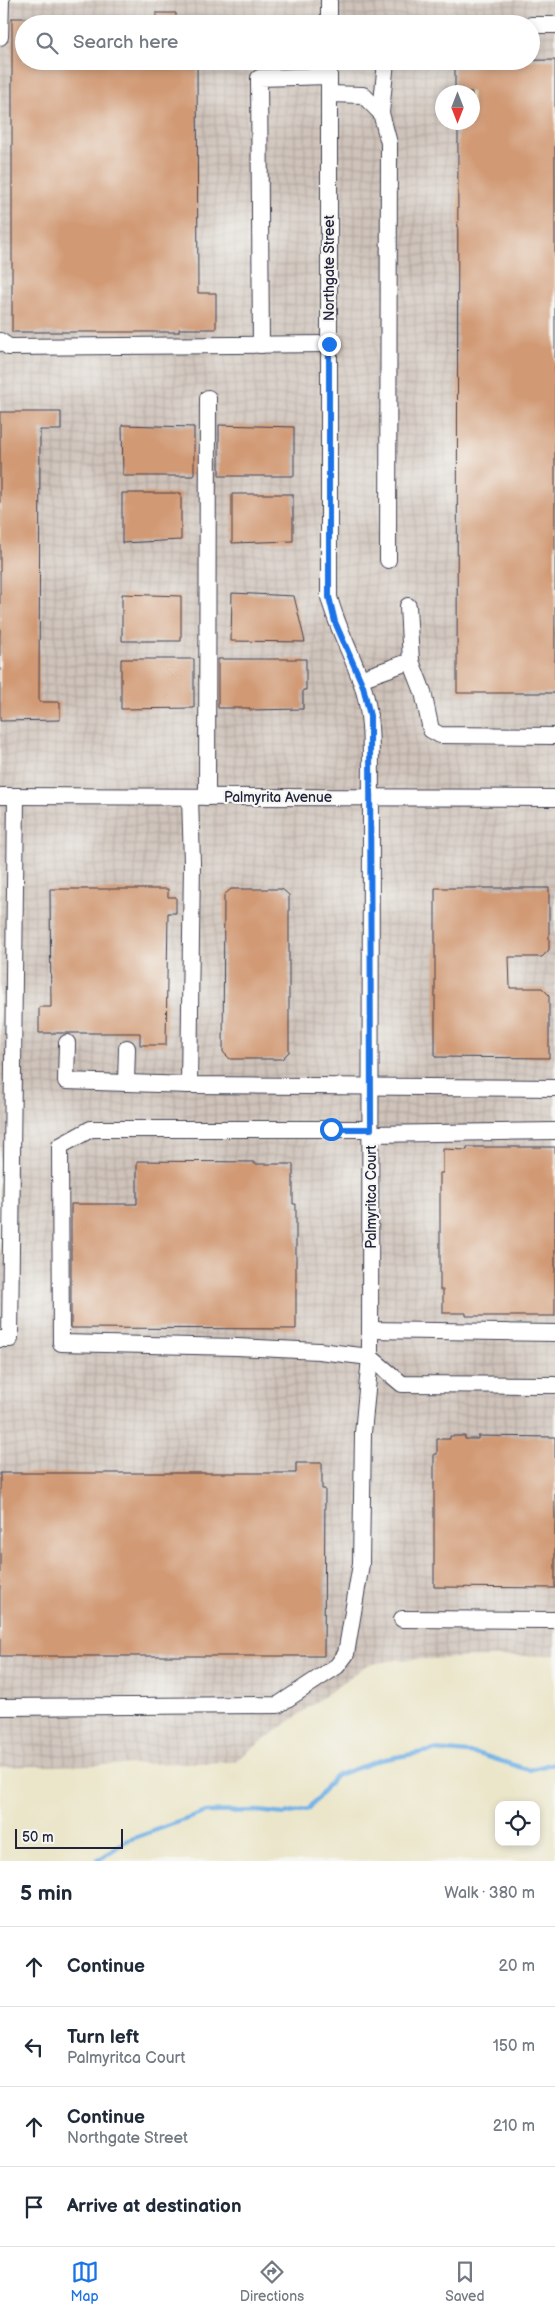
<!DOCTYPE html>
<meta charset="utf-8">
<style>
:root{--surface:#fff;--page:#f6f6f7;--text:#1f2937;--muted:#747a83;--line:#e0e1e3;--accent:#1a73e8}
body{margin:0;font-family:"Balsamiq Sans",sans-serif;background:var(--page);color:var(--text)}
.controls{position:absolute;right:15px;bottom:15px;display:grid;overflow:hidden;border-radius:10px;box-shadow:0 2px 8px #0003}
.controls button{width:45px;height:45px;display:grid;place-items:center;padding:0;border:0;border-bottom:1px solid var(--line);background:var(--surface);color:var(--text);font:25px sans-serif}
.compass{position:absolute;left:435px;top:85px;width:45px;height:45px;border-radius:50%;background:var(--surface);box-shadow:0 2px 8px #0003;rotate:180deg}
.scale{position:absolute;left:15px;bottom:12px;width:108px;box-sizing:border-box;padding-left:5px;border:2px solid #22223b;border-top:0;font-size:14px;line-height:18px;white-space:nowrap;color:#22223b;-webkit-text-stroke:4px #f6f6f2;paint-order:stroke}
.stop{position:absolute;width:15px;height:15px;margin:-11px;border:4px solid #1a73e8;border-radius:50%;background:#fff}
.stop.end{background:#1a73e8;border-color:#fff;box-shadow:0 1px 5px #0008}
.list{margin:0;padding:0;list-style:none}
h2{display:flex;justify-content:space-between;align-items:center;height:65px;margin:0;padding:0 20px;font-size:21px}
h2 small{font-size:16px;font-weight:400;color:var(--muted)}
.list li{display:grid;grid-template-columns:32px 1fr auto;gap:15px;align-items:center;box-sizing:border-box;height:80px;padding:0 20px;border-top:1px solid var(--line)}
.list b{display:block;font-size:19px;white-space:nowrap}
.list p{margin:0;font-size:16px;white-space:nowrap;color:var(--muted)}
.list em{font-size:16px;font-style:normal;color:var(--muted)}
.icon{flex:none;width:28px;height:28px;fill:none;stroke:currentColor;stroke-width:2;stroke-linecap:round;stroke-linejoin:round}
.map{position:relative;flex:none;width:555px;height:1861px;overflow:hidden}
.search{position:absolute;background:var(--surface);box-shadow:0 2px 8px #0003;left:15px;right:15px;top:15px;height:55px;display:flex;align-items:center;gap:12px;box-sizing:border-box;padding:0 18px;border-radius:28px;color:var(--muted);font-size:19px}
.sheet{height:385px;background:var(--surface)}
nav{display:flex;justify-content:space-around;align-items:center;box-sizing:border-box;height:70px;border-top:1px solid var(--line);background:var(--surface);font-size:14px;color:var(--muted)}
nav a{display:grid;justify-items:center;gap:2px}
nav .on{color:var(--accent)}
.map>svg:first-child{display:block}
.industrial{fill:url(#industrial-grid);fill-rule:evenodd}
.lines{fill:none;stroke-linecap:round;stroke-linejoin:round}
.stream{stroke:#75b2e7;stroke-width:4.5}
.building{fill:#d19a75}
.minor-casing{stroke:#403f50;stroke-width:18}
.minor{stroke:#fff;stroke-width:16}
.route{stroke:#1a73e8;stroke-width:6}
.labels{text-anchor:middle;dominant-baseline:central;stroke-width:4.5;stroke-linejoin:round;paint-order:stroke}
.street-label{font-size:14px;fill:#22223b;stroke:#f6f6f2}
</style>
<div class="map">
<svg width="555" height="1861" viewBox="0 0 555 1861">
<defs>
<pattern id="industrial-grid" width="8" height="8" patternUnits="userSpaceOnUse" patternTransform="scale(1.25)"><rect width="8" height="8" fill="#cec2b9"/><path d="M0 4h8M4 0v8" fill="none" stroke="#b1a6a0"/></pattern>
</defs>
<rect width="100%" height="100%" fill="#f6f6f2"/>
<filter id="ink" filterUnits="userSpaceOnUse"><feTurbulence type="fractalNoise" baseFrequency=".02" numOctaves="2"/><feDisplacementMap in="SourceGraphic" scale="10" xChannelSelector="R" yChannelSelector="G"/><feConvolveMatrix kernelMatrix="1 2 1 2 8 2 1 2 1" color-interpolation-filters="sRGB"/></filter>
<filter id="wash" filterUnits="userSpaceOnUse"><feTurbulence type="fractalNoise" baseFrequency=".0096" numOctaves="4" result="noise"/><feDisplacementMap in="SourceGraphic" scale="20" xChannelSelector="R" yChannelSelector="G"/><feGaussianBlur stdDeviation="1.12" result="paint"/><feColorMatrix in="noise" values="0 0 0 0 0 0 0 0 0 0 0 0 0 0 0 0 0 1.4 0 .05"/><feComposite in="paint" operator="in"/></filter>
<g filter="url(#wash)">
<rect width="100%" height="100%" fill="#ebe6ca"/>
<path class="industrial" d="M0,0H555V1655L396,1660L367,1665L234,1762L0,1767ZM24,24H531V61H24ZM442,92H472V122H442Z"/>
<g class="lines">
<polyline class="stream" points="97,1861 126,1841 206,1812 258,1811 285,1814 309,1809 335,1776 380,1760 435,1750 479,1754 529,1770 555,1763"/>
</g>
<g id="blocks">
<g class="building">
<polygon points="156,13 176,13 176,21 236,21 236,24 24,24 24,61 197,61 198,293 216,293 216,329 179,329 179,332 12,332 12,18 156,18"/>
<polygon points="555,60 555,693 457,693 458,122 472,122 472,92 455,92 455,61"/>
<polygon points="0,412 61,412 61,430 40,430 39,702 60,702 60,720 0,721"/>
<polygon points="122,425 194,427 194,476 123,476"/>
<polygon points="219,425 294,427 294,476 219,476"/>
<polygon points="122,493 181,493 181,540 122,543"/>
<polygon points="232,494 293,494 293,541 232,543"/>
<polygon points="232,593 294,596 305,642 231,641"/>
<polygon points="122,594 181,596 181,641 122,641"/>
<polygon points="121,659 194,659 194,708 121,709"/>
<polygon points="218,659 306,659 306,690 303,690 303,709 250,710 250,708 218,708"/>
<polygon points="435,888 549,888 549,950 542,957 509,957 510,988 542,988 549,995 549,1058 435,1057"/>
<polygon points="50,889 168,889 168,897 176,897 176,913 168,913 166,1045 140,1045 140,1033 39,1033 39,1007 51,1007"/>
<polygon points="231,889 282,889 289,895 289,1052 282,1059 230,1059 223,1052 224,895"/>
<polygon points="467,1147 555,1147 555,1316 466,1316 466,1313 443,1313 443,1290 440,1290 440,1173 443,1173 443,1149 467,1150"/>
<polygon points="137,1161 254,1162 254,1164 293,1164 293,1204 296,1204 296,1329 71,1328 71,1204 137,1204"/>
<polygon points="450,1436 465,1436 465,1439 478,1439 478,1436 555,1437 555,1588 434,1587 434,1454 437,1454 437,1439 450,1439"/>
<polygon points="296,1463 322,1463 322,1489 325,1489 324,1656 0,1656 0,1473 296,1473"/>
</g>
</g>
</g>
<g filter="url(#ink)">
<use href="#blocks" fill-opacity="0" stroke="#403f50" stroke-width="1"/>
<g class="lines">
<defs>
<g id="minor">
<polyline points="329,0 329,24"/>
<polyline points="531,25 555,25"/>
<polyline points="0,37 1,0"/>
<polyline points="329,94 363,95 381,113 389,143 388,560"/>
<polyline points="381,113 386,61"/>
<polyline points="0,341 9,347 329,344"/>
<polyline points="261,345 259,78 329,76"/>
<polyline points="408,606 411,661 423,692 431,730 440,735 555,736"/>
<polyline points="360,679 411,661"/>
<polyline points="0,796 555,798"/>
<polyline points="190,797 192,863 189,1085 555,1088"/>
<polyline points="207,797 208,398"/>
<polyline points="67,1043 66,1081 189,1085"/>
<polyline points="126,1083 127,1048"/>
<polyline points="371,1129 91,1129 60,1146 61,1343 237,1347 319,1351 370,1357 402,1384 555,1385"/>
<polyline points="371,1134 555,1131"/>
<polyline points="370,1330 555,1333"/>
<polyline points="0,1339 10,1339 16,796"/>
<polyline points="402,1619 555,1620"/>
<path d="M0,1707L278,1705L337,1666L346,1654L361,1564L363,1433L370,1357L371,797C370,761 374,722 363,687C353,656 337,628 329,597V61"/>
</g>
</defs>
<use href="#minor" class="minor-casing"/>
<use href="#minor" class="minor"/>
</g>
</g>
<g class="lines" filter="url(#ink)">
<polyline class="route" points="329,344 329,597 335,622 363,686 370,716 371,1129 331,1129"/>
</g>
<g class="labels">
<g class="street-label">
<text transform="translate(329 268) rotate(-90)">Northgate Street</text>
<text x="278" y="797">Palmyrita Avenue</text>
<text transform="translate(371 1197) rotate(-90)">Palmyritca Court</text>
</g>
</g>
</svg>
<div class="controls">
<button><svg class="icon" aria-label="locate" viewBox="0 0 24 24"><circle cx="12" cy="12" r="6"/><path d="M12 2v4M12 18v4M2 12h4M18 12h4"/></svg></button>
</div>
<svg class="compass" viewBox="-18 -18 36 36"><path d="M0-13l5 13h-10z" fill="#e53935"/><path d="M0 13l5-13h-10z" fill="#747a83"/></svg>
<div class="scale">50 m</div>
<div class="stop" style="left:331px;top:1129px"></div>
<div class="stop end" style="left:329px;top:344px"></div>
<div class="search"><svg class="icon" aria-label="search" viewBox="0 0 24 24"><circle cx="10" cy="10" r="6"/><path d="M15 15l6 6"/></svg>Search here</div>
</div>
<section class="sheet">
<h2>5 min<small>Walk · 380 m</small></h2>
<ul class="list">
<li><svg class="icon" aria-label="ahead" viewBox="0 0 24 24"><path d="M12 20V5M6 11l6-6 6 6"/></svg><div><b>Continue</b></div><em>20 m</em></li>
<li><svg class="icon" aria-label="left" viewBox="0 0 24 24"><path d="M17 20v-9H6M10 6l-5 5 5 5"/></svg><div><b>Turn left</b><p>Palmyritca Court</p></div><em>150 m</em></li>
<li><svg class="icon" aria-label="ahead" viewBox="0 0 24 24"><path d="M12 20V5M6 11l6-6 6 6"/></svg><div><b>Continue</b><p>Northgate Street</p></div><em>210 m</em></li>
<li><svg class="icon" aria-label="arrive" viewBox="0 0 24 24"><path d="M6 21V4h12l-3 4 3 4H6"/></svg><div><b>Arrive at destination</b></div></li>
</ul>
</section>
<nav>
<a class="on"><svg class="icon" aria-label="map" viewBox="0 0 24 24"><path d="M3 6l6-2 6 2 6-2v14l-6 2-6-2-6 2zM9 4v14M15 6v14"/></svg>Map</a>
<a><svg class="icon" aria-label="directions" viewBox="0 0 24 24"><path d="M12 3l9 9-9 9-9-9zM9 14v-3h6M13 9l2 2-2 2"/></svg>Directions</a>
<a><svg class="icon" aria-label="saved" viewBox="0 0 24 24"><path d="M7 4h10v16l-5-4-5 4z"/></svg>Saved</a>
</nav>
